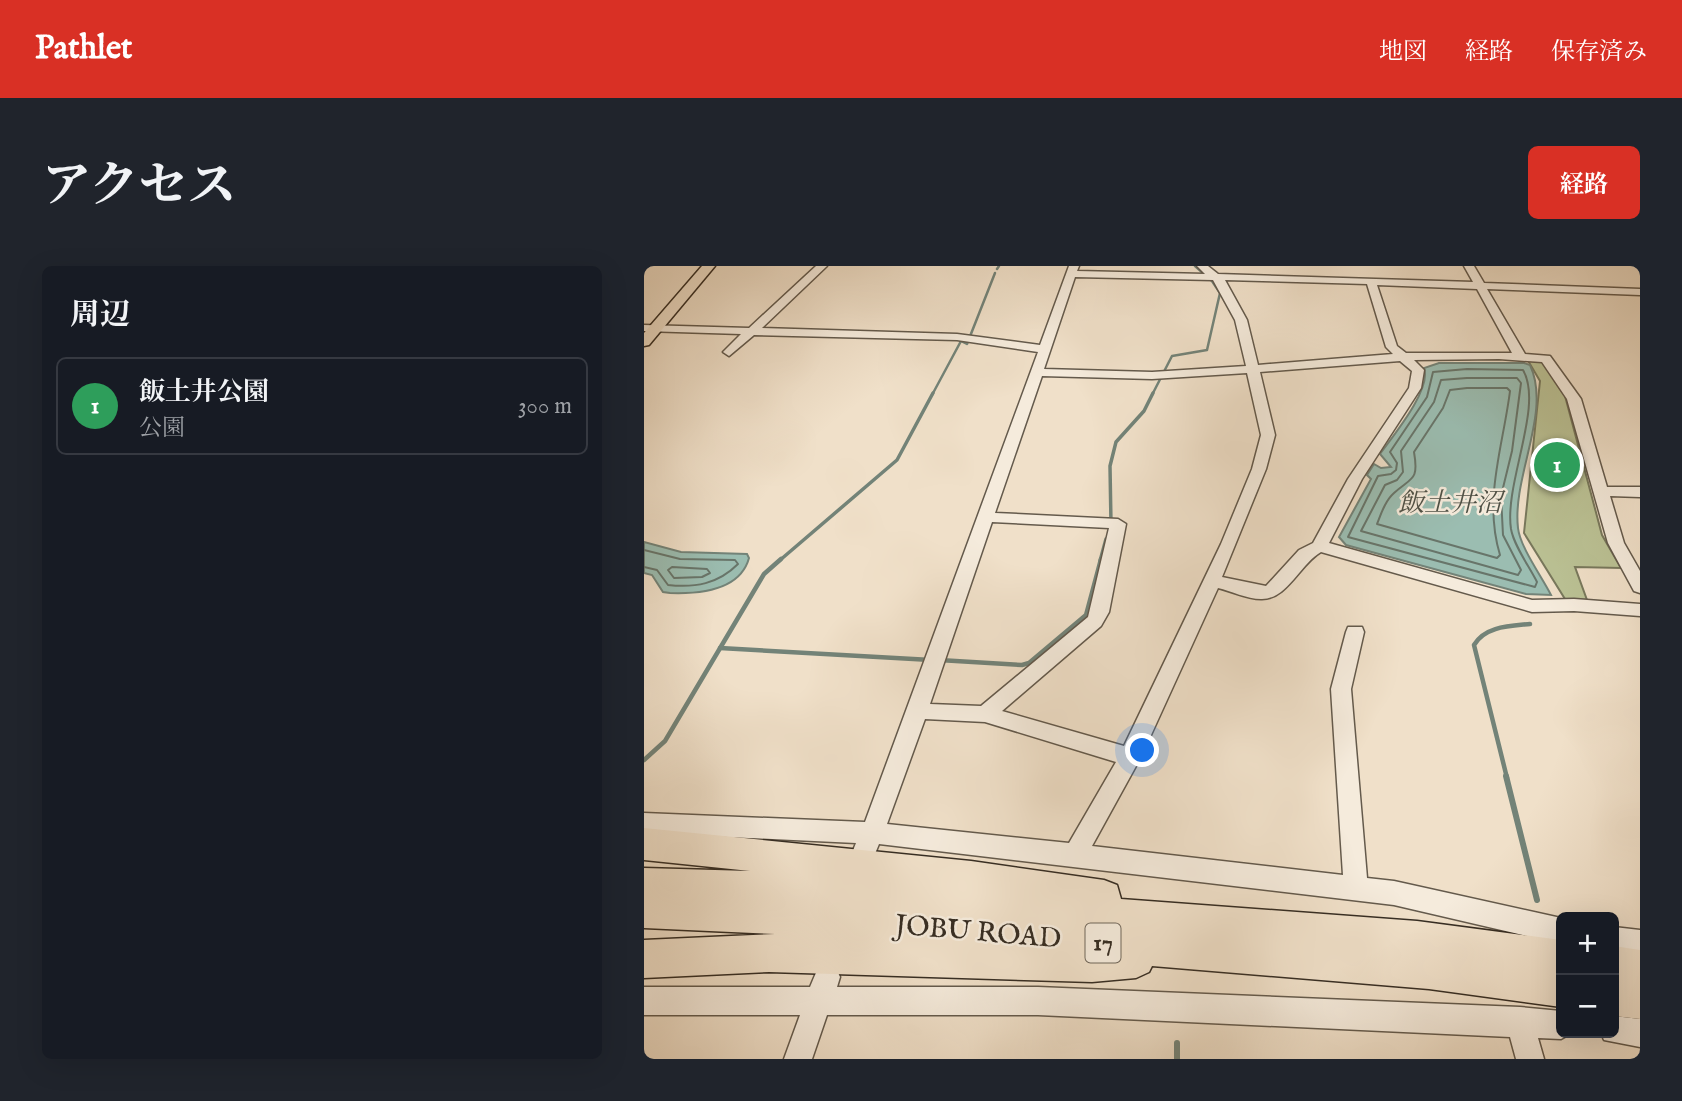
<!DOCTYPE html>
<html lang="ja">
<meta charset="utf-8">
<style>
:root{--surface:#171b24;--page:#20242c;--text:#f1f3f6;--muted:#9ea1a6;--line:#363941;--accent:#d93025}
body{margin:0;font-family:"IM FELL English","Noto Serif JP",serif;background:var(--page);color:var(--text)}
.controls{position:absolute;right:21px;bottom:21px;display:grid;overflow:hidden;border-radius:10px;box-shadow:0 7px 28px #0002}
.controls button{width:63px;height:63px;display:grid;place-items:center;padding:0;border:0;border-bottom:2px solid var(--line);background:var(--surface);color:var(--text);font:35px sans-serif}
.you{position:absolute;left:499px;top:485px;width:24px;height:24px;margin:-18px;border:5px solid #fff;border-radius:50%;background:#1a73e8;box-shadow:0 0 0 10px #1a73e833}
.badge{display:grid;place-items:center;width:46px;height:46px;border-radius:50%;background:var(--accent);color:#fff;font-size:23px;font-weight:700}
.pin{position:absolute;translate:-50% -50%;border:4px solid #fff;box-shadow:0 2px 7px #0006}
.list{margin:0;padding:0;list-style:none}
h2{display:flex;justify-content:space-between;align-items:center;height:91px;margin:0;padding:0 28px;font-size:30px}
h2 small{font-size:23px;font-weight:400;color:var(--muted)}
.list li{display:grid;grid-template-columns:46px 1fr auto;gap:21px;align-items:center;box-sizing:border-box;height:98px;margin:0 14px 14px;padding:0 14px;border:2px solid var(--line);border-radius:10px}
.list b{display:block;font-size:26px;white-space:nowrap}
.list p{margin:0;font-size:23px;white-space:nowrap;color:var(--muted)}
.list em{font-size:23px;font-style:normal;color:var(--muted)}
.map{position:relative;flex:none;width:996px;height:793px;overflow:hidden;border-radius:10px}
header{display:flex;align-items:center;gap:42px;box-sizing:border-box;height:98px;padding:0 35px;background:var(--accent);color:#fff}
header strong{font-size:33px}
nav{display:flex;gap:38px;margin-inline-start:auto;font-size:24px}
.intro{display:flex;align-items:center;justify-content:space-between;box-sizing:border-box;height:168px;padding:0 42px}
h1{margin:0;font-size:49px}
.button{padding:18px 32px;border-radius:10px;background:var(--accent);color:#fff;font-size:24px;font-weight:700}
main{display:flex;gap:42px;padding:0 42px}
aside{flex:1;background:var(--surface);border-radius:10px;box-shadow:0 7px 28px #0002}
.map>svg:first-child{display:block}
.green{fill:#bbc295;stroke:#78785c;stroke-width:2}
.water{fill:#9bbdb1;stroke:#738378;stroke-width:2}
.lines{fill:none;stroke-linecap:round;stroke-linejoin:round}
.shore{stroke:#68756a;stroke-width:2}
.stream-far3{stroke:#738378;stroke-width:2.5}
.stream-far2{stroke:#738378;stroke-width:3.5}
.stream-far1{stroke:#738378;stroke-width:4.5}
.stream{stroke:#738378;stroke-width:6}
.minor-casing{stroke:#645a4c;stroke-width:3}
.major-casing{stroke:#362d23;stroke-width:3}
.highway-casing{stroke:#362d23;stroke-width:3}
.minor{fill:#f5ebdc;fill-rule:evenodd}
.major{fill:#f0e0c9;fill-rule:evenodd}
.highway{fill:#f0e0c9;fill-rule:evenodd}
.labels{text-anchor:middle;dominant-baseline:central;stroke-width:5;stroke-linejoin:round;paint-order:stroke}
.shield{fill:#f5ebdc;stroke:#6f665a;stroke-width:2}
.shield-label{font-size:23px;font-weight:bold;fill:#362d23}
.water-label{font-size:26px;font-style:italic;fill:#4f5146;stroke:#f5ebdc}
.near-street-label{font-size:28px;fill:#362d23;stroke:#f5ebdc}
</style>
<header>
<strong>Pathlet</strong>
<nav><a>地図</a><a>経路</a><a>保存済み</a></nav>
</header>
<div class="intro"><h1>アクセス</h1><a class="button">経路</a></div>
<main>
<aside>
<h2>周辺<small></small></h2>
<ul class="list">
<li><span class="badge" style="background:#2e9e5b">1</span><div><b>飯土井公園</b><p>公園</p></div><em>300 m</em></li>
</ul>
</aside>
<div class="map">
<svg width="996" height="793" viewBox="0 0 996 793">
<rect width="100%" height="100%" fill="#f0e0c9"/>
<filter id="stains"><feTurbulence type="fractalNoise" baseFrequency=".00286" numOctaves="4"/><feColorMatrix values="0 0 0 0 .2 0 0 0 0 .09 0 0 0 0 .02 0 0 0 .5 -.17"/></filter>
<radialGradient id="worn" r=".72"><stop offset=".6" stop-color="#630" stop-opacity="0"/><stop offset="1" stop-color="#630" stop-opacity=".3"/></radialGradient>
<polygon class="green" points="883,93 899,96 921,130 958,269 977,302 931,301 943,334 921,333 880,267 896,115"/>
<g class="water">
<path d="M795,97H880L886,99C908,146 868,210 874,262C876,281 898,311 907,329L882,328L702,279L695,271L727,213L723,209L730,198L737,202L747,201L736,188C749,170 788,123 780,102Z"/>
<path d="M0,276L37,286L103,288L105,292C96,325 54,328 26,327L19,326L8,309L0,307Z"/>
</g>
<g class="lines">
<g class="shore">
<path d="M823,103L879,104C900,140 860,217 867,263C870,280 885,300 893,316L891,321L704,271L734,210L747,208L752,204L753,197L746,186L783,131L789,106Z"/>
<polygon points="823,112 873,112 877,117 868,185 857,230 859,269 877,304 874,309 717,265 741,219 753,214 759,206 757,185 790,136 797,114"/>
<path d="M823,122H863L866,125C859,181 839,233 856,289L853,292L733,258C737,248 741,235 750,227C768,211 775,215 770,186L799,142L806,124Z"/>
<path d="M0,284L36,293L91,294L94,298C74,318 51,322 24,319L13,304L0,301"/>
<polygon points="28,301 63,303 66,307 58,311 30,312 24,304"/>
</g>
<g class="stream-far3">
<polyline points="353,3 355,0"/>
<polyline points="288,129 317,75 323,78 351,7"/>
<polyline points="508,129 528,90 563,84 576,27 568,15 551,0"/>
</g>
<g class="stream-far2">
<polyline points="467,258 466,200 472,176 500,145 509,127"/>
<polyline points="135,295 253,194 289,127"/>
<polyline points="456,295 462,273"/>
</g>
<g class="stream-far1">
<polyline points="76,382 287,394"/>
<polyline points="295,394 378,399 385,397 442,349 457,293"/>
<polyline points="0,494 21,475 120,308 137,293"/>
<path d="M863,512L830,379C841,360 866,360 886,358"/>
</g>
<g class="stream">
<polyline points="862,510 893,634"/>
<polyline points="533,777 533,793"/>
</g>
<defs>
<g id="minor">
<path d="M172,0H183L118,62L313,68L396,79L425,0H435L433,5L561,8L553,0H564L574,8L829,16L820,0H830L840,17L996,23V29L843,23L881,88L906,90L937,133L963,221H996V231L966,230L980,277L996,305V327L990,325L964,277L923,133L898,96L855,93L770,94L780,104L777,122L718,213L685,277L888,334L930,333L996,338V350L930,345L888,346L677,286C656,298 643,334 617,333C603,333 587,325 574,322L497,491L448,580L699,609L687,423L702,366L704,361H718L720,366L707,423L723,612L750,615L917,652V678L750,639L235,578L228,595L220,598L212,595L208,587L212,577L0,567V547L221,556L394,86L313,74L110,69L85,90L79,86L97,68L0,65V59L105,62ZM431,11L569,14L591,54L602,100L508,106L400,103ZM581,14L723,18L742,81L749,88L614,99L603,54ZM733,19L833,23L868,87H762L753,80ZM756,95L768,105L765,122L704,213L669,277L655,284L622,320L578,311L622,203L631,169L616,106ZM603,107L617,169L608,203L577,278L480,480L358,445L457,360L465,346L482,258L474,253L351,247L398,110L508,113ZM348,256L465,262L444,351L337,440L286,438ZM281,453L341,456L472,496L425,577L243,558Z"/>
<polygon points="970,661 996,664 996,690 970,687"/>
<polygon points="183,698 192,702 196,711 193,721 394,721 876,741 917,745 917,767 928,767 917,773 894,772 900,793 872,793 866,771 394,749 183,749 168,793 140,793 156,749 0,749 0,721 166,721 174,702"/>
<polygon points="970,750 996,753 996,781 960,774 957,767 970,767"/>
</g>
<polygon id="major" points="58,0 71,0 5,79 0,80 0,67"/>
<g id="highway">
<polygon points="0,562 327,595 460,614 473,619 477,633 773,655 917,674 917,741 785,723 508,700 505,706 492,712 448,716 125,706 0,712 0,674 131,668 0,662 0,602 106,605 0,594"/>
<polygon points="970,680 996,684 996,753 970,750"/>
</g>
</defs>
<use href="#minor" class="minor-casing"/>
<use href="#major" class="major-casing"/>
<use href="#highway" class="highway-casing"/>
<use href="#minor" class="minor"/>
<use href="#major" class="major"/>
<use href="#highway" class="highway"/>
</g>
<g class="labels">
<rect class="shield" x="441.5" y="657.5" width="35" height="39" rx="5"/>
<g class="shield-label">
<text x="459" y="677">17</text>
</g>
<g class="water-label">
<text x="806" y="237">飯土井沼</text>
</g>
<g class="near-street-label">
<text transform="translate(334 667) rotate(5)">JOBU ROAD</text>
</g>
</g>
<rect width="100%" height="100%" filter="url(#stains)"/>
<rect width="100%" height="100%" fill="url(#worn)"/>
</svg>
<div class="controls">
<button>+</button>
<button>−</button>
</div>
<div class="you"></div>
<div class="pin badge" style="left:913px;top:199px;background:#2e9e5b">1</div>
</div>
</main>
